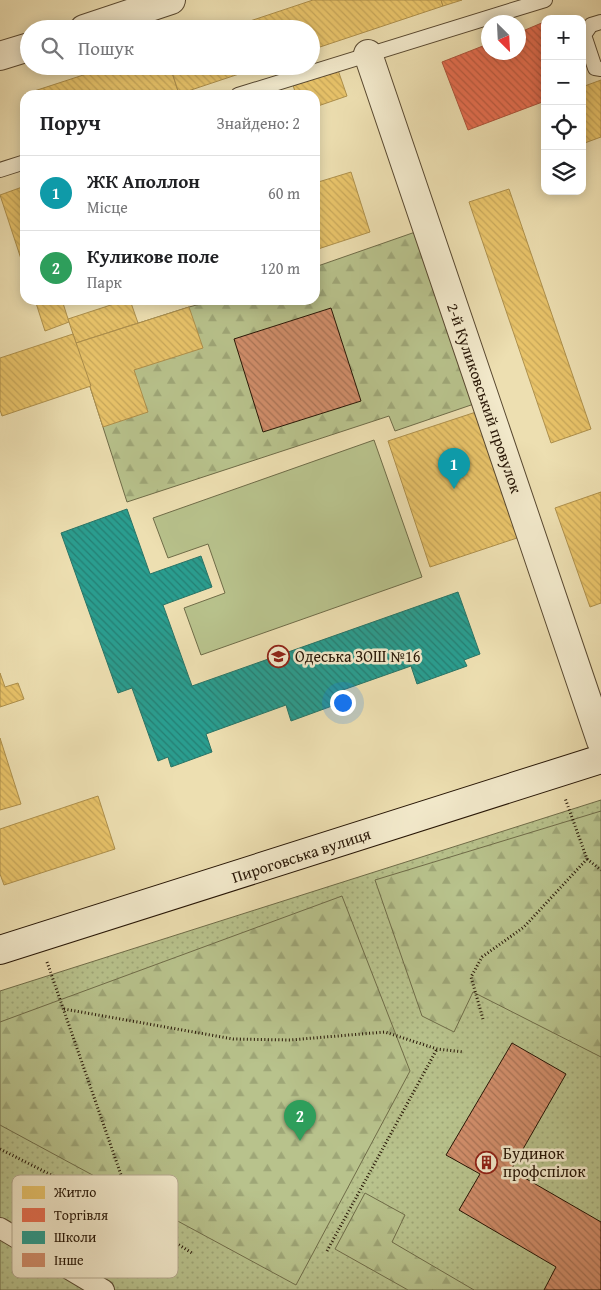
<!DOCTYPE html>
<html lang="uk">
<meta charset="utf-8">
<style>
:root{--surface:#fff;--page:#f6f6f6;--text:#202124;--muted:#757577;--line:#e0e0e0;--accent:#8f2418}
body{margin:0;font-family:"Gentium Book Plus",serif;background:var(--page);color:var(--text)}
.controls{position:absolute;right:15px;top:15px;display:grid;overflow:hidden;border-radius:10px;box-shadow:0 2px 12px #0003}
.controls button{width:45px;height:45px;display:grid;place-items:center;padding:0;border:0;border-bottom:1px solid var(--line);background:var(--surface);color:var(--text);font:25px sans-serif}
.compass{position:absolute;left:481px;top:15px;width:45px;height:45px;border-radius:50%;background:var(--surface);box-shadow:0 2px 12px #0003;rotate:156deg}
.you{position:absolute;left:342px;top:702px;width:18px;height:18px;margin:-12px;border:4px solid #fff;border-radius:50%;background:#1a73e8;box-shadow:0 0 0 8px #1a73e833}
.badge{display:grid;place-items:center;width:32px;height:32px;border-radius:50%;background:var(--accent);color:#fff;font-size:16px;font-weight:700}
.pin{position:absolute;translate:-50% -41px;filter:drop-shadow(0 1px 2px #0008)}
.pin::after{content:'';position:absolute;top:26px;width:18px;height:15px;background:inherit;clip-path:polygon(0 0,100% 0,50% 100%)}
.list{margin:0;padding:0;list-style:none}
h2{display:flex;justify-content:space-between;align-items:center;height:65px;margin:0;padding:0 20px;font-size:21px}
h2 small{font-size:16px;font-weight:400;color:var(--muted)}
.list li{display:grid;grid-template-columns:32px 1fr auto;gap:15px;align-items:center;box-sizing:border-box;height:75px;padding:0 20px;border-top:1px solid var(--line)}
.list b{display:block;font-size:19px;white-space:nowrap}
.list p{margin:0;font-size:16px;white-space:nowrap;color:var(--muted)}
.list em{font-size:16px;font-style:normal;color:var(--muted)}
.icon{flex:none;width:28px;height:28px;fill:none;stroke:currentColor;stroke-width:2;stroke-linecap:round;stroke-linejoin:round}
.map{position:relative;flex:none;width:601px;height:1290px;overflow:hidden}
.search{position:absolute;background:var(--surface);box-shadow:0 2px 12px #0003;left:20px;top:20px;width:300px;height:55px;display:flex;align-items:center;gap:12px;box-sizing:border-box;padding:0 18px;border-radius:28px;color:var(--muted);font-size:19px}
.panel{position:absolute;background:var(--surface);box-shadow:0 2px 12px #0003;left:20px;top:90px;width:300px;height:215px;border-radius:15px}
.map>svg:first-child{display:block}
.grass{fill:url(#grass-dots);stroke:#6f6c48}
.forest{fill:url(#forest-firs);stroke:#6f6c48}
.garden{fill:#b8c28c;stroke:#6f6c48}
.homes{fill:url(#homes-back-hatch);stroke:#ae904c}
.shops{fill:url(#shops-back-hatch);stroke:#ad543a}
.schools{fill:url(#schools-back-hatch);stroke:#297466}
.building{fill:url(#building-back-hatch);stroke:#261505}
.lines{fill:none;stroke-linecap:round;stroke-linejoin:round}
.service-casing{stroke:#584830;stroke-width:16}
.pedestrian-casing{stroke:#584830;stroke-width:22}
.minor-casing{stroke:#584830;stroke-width:30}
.tertiary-casing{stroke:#584830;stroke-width:30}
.secondary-casing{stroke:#261505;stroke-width:30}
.path{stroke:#261505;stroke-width:3;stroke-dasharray:1 2.5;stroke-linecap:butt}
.service{stroke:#f3eacc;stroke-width:14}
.pedestrian{stroke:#f3eacc;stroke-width:20}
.minor{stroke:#f3eacc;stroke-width:28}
.tertiary{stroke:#f3eacc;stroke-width:28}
.secondary{stroke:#f3eacc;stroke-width:28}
.labels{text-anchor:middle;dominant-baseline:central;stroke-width:5;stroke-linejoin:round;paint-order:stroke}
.street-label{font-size:16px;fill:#261505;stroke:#f3eacc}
.poi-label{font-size:16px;fill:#261505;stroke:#f3eacc;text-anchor:start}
.key{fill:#f3eacc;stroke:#b6aa90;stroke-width:1}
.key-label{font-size:14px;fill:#261505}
</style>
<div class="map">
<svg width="601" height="1290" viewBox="0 0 601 1290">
<defs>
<pattern id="grass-dots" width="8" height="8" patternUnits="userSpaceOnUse" patternTransform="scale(1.25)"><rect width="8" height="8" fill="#b8c28c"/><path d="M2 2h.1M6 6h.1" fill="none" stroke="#9ea677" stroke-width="1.8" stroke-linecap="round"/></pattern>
<pattern id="forest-firs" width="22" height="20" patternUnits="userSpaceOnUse" patternTransform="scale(1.25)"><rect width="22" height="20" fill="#b8c28c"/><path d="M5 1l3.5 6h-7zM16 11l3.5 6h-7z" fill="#9ea677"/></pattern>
<pattern id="homes-back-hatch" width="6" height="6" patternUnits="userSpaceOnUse" patternTransform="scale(1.25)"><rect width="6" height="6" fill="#e9c46a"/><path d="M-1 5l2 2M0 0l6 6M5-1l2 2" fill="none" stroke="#c8a85a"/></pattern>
<pattern id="shops-back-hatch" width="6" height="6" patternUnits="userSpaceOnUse" patternTransform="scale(1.25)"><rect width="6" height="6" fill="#e76f51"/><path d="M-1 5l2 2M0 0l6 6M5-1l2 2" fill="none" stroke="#bb5a41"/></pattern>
<pattern id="schools-back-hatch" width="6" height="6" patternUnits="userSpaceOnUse" patternTransform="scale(1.25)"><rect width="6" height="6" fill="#2a9d8f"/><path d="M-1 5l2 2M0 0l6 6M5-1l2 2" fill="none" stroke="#247f73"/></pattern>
<pattern id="building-back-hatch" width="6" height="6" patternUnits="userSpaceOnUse" patternTransform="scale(1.25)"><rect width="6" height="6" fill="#d18e6b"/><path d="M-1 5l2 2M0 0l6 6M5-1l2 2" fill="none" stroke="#a97356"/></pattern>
</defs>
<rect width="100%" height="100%" fill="#eddfb1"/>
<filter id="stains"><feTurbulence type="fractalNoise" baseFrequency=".004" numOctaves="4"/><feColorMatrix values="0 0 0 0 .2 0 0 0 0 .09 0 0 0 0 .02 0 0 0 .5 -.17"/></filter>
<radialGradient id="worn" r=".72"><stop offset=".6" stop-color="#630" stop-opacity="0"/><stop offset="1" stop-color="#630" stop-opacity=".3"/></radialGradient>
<polygon class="grass" points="601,800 601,1290 0,1290 0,991"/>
<g class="forest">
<polygon points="421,230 474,404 395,431 389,416 127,502 76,343 189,307 216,300 315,300 315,267"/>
<polygon points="601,811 601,1057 473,992 454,1032 422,1016 375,880"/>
<polygon points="342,896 410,1071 296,1285 0,1125 0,1022"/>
<polygon points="365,1193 405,1215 392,1242 474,1290 408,1290 335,1249"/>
</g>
<polygon class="garden" points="374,440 422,577 201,655 184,608 225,593 208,544 168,558 153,518"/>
<g class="homes">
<polygon points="313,0 441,0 443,6 311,50 311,29 226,29"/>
<polygon points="441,0 462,0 443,6"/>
<polygon points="111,66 170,66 179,94 26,95 25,94"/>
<polygon points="170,66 263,66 179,94"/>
<polygon points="338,70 347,96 315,107 315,95 296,95 293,85"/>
<polygon points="601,80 601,137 582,144 582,87"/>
<polygon points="351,172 370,232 315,250 315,183"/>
<polygon points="25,186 25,271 0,195"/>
<polygon points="509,189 591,429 551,443 469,202"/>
<polygon points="35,300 62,300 69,322 45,331"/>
<polygon points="126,300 130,300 138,323 76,343 68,319"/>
<polygon points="189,307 203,348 134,370 148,412 103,427 76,343"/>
<polygon points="73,334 91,386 2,416 0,410 0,358"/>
<polygon points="479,411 520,537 430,567 388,441"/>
<polygon points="601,492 601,603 590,607 555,508"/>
<polygon points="0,673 5,687 18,683 24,699 0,707"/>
<polygon points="0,738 21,804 0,810"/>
<polygon points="98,796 115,849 4,885 0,874 0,829"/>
</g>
<polygon class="shops" points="544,22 545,101 468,130 442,62 488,44 488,52 518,52 518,33"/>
<polygon class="schools" points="127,509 150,574 201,556 212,587 163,605 192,686 458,592 480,654 464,660 467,666 417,684 411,666 340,691 343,702 291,721 286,705 206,734 212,752 171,767 168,757 158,761 132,688 118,693 61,533"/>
<g class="building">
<polygon points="331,308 361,401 263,432 234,339"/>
<polygon points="512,1043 566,1074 511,1170 601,1222 601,1290 544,1290 556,1267 459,1210 480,1174 446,1155"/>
</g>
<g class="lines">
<defs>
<g id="service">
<polyline points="601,22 591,25 584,35 595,68 601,69"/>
<polyline points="238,95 545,0"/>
<polyline points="0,170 25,162"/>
</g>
<polyline id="pedestrian" points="0,1228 104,1290"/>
<polyline id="minor" points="368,54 601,741"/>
<g id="tertiary">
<polyline points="84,29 171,0"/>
<polyline points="0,56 29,47"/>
</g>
<polyline id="secondary" points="0,950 601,759"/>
</defs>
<use href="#service" class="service-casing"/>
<use href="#pedestrian" class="pedestrian-casing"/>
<use href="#minor" class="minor-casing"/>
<use href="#tertiary" class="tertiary-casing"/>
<use href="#secondary" class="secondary-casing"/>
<g class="path">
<polyline points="587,859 601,870"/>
<polyline points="47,962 136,1218"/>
<polyline points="64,1009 233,1039 290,1040 385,1032 437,1049 464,1052"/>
<polyline points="483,1019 471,977 482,957 524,927 587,859 565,798"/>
<polyline points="0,1149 136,1218 192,1253"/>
<polyline points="327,1251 437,1049"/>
</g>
<use href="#service" class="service"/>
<use href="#pedestrian" class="pedestrian"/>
<use href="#minor" class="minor"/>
<use href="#tertiary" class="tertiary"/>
<use href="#secondary" class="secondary"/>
</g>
<defs>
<symbol id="school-ring" viewBox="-11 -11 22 22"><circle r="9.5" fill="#f3eacc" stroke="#8f2418" stroke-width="1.5"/><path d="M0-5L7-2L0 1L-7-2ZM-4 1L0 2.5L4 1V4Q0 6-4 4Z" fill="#8f2418"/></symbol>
<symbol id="building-ring" viewBox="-11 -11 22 22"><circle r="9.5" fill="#f3eacc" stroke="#8f2418" stroke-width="1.5"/><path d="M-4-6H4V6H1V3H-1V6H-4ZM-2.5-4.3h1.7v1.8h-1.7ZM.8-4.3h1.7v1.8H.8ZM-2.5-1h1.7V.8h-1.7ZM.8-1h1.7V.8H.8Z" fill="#8f2418"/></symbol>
</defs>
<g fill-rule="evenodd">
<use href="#school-ring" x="266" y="644" width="25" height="25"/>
<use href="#building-ring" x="474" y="1150" width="25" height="25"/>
</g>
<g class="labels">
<g class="street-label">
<text transform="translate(485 398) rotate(71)">2-й Куликовський провулок</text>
<text transform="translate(301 855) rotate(-18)">Пироговська вулиця</text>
</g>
<g class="poi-label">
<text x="295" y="656">Одеська ЗОШ №16</text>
<text x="503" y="1153">Будинок<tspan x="503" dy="18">профспілок</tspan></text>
</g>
</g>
<rect x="12" y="1175" width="166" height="103" rx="8" class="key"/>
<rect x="22" y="1186" width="23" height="13" fill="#e9c46a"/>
<rect x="22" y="1208" width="23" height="14" fill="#e76f51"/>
<rect x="22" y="1231" width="23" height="13" fill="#2a9d8f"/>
<rect x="22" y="1253" width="23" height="14" fill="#d18e6b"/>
<g class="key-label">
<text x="54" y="1197">Житло</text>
<text x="54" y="1220">Торгівля</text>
<text x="54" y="1242">Школи</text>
<text x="54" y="1265">Інше</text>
</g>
<rect width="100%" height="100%" filter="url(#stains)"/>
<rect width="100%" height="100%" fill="url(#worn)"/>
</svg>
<div class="controls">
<button>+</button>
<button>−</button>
<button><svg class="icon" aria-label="locate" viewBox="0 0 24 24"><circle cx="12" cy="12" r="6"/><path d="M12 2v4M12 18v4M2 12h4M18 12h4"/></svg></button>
<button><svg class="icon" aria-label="layers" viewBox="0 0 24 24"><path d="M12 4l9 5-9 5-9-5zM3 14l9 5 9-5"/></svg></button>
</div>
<svg class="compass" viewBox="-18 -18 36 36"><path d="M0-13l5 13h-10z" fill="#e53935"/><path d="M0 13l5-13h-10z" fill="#757577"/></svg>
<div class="you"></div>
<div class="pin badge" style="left:454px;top:489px;background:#0f9aa8">1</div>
<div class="pin badge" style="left:300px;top:1141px;background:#2e9e5b">2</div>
<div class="search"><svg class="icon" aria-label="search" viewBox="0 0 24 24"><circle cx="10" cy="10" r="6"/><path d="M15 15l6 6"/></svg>Пошук</div>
<section class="panel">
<h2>Поруч<small>Знайдено: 2</small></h2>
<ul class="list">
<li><span class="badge" style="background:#0f9aa8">1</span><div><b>ЖК Аполлон</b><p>Місце</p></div><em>60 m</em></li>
<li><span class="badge" style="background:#2e9e5b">2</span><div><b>Куликове поле</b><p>Парк</p></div><em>120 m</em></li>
</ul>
</section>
</div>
